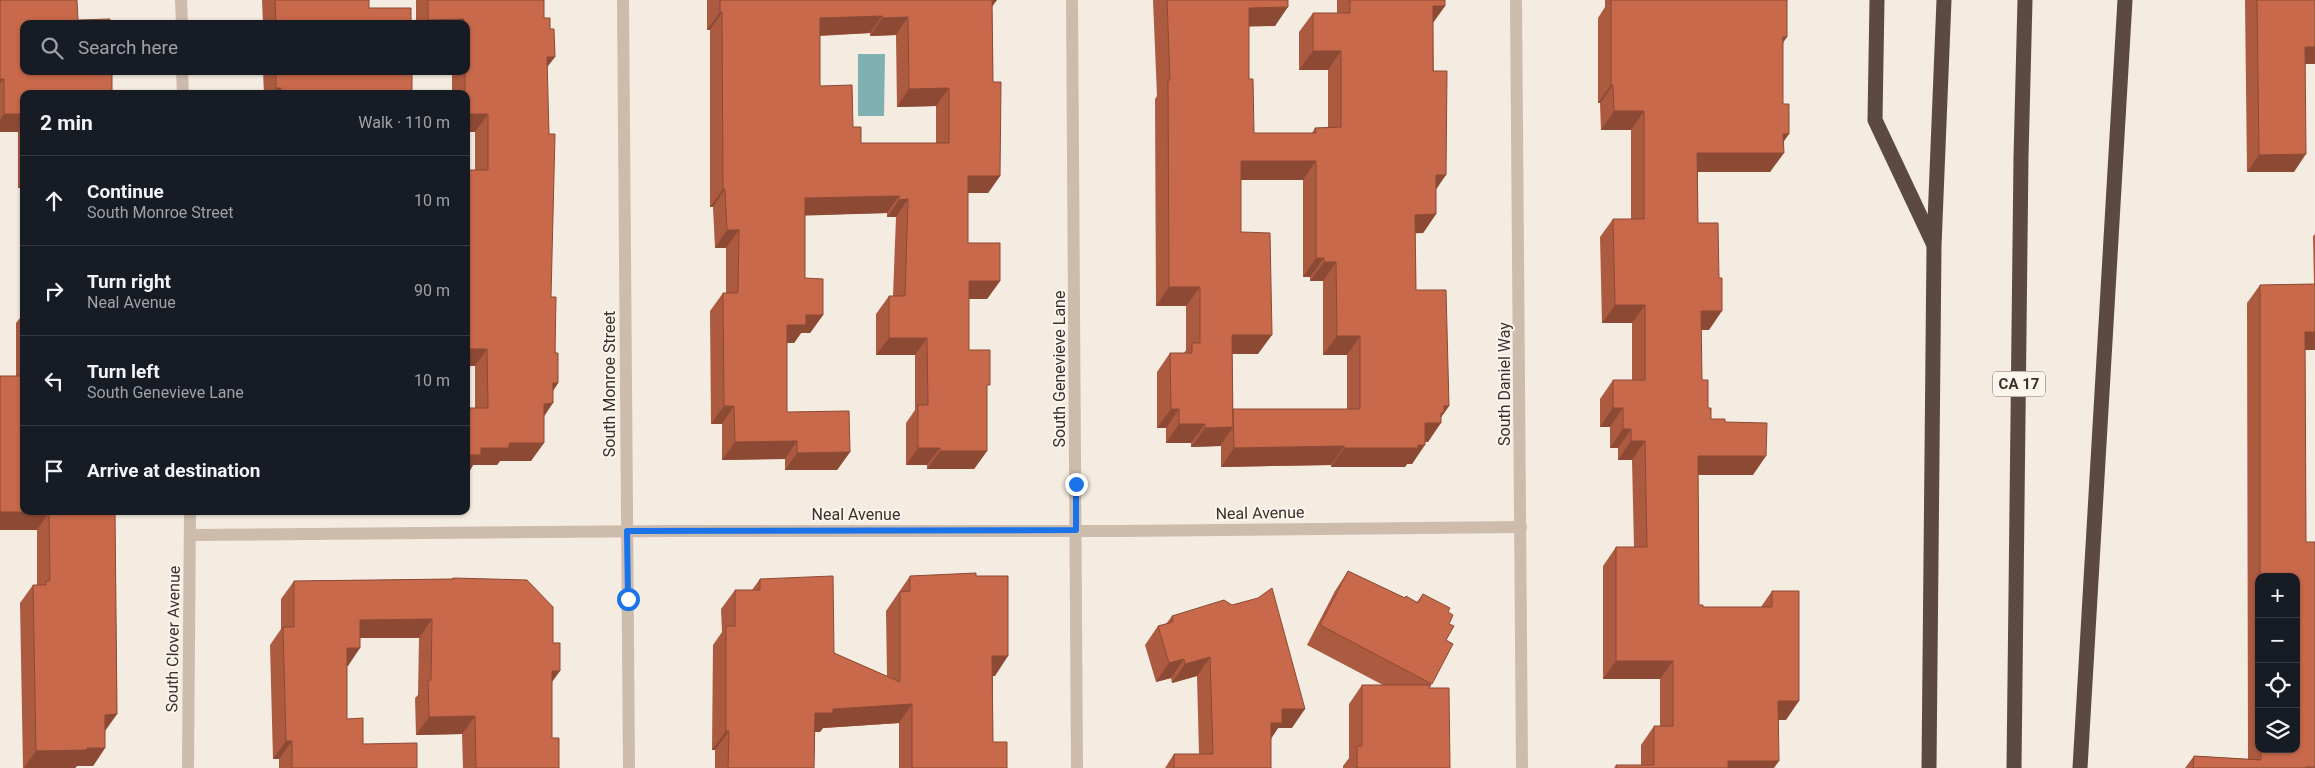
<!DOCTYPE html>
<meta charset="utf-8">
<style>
:root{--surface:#171b24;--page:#242831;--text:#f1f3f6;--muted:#9ea1a6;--line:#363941}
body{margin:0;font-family:Roboto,sans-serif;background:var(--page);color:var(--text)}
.controls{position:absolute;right:15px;bottom:15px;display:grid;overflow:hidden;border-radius:10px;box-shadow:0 1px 4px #0004}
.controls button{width:45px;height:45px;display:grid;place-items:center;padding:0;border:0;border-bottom:1px solid var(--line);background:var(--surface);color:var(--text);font:25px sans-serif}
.stop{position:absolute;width:15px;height:15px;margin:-11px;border:4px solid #1a73e8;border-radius:50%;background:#fff}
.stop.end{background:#1a73e8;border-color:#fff;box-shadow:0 1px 5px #0008}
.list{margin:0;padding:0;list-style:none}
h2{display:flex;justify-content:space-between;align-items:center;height:65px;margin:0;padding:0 20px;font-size:21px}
h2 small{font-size:16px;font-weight:400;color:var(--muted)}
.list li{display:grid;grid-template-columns:32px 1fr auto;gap:15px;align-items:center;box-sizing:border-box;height:90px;padding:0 20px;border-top:1px solid var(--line)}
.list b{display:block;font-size:19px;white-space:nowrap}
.list p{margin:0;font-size:16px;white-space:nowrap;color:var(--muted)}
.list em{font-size:16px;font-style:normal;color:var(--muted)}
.icon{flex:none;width:28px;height:28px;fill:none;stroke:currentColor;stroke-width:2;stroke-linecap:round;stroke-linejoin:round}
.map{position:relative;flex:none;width:2315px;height:768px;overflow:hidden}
.search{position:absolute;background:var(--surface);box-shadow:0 1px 4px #0004;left:20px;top:20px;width:450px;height:55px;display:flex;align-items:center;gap:12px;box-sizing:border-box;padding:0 18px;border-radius:10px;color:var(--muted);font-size:19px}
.panel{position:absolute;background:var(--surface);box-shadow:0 1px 4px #0004;left:20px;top:90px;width:450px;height:425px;border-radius:10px}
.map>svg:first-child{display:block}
.water{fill:#7fb0b2}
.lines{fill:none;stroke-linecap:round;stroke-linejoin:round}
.minor{stroke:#cdbbac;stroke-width:12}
.highway{stroke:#5c4a42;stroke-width:15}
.wall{fill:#ac5a40;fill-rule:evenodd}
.shaded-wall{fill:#8c4a34}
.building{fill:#c8694b;stroke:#8c4a34;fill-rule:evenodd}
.route{stroke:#1a73e8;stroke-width:6}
.labels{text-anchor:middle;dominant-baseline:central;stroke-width:4;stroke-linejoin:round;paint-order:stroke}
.shield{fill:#fbf5ee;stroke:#756b66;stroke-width:1}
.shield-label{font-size:15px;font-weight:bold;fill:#3b302b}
.street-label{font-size:16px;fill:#3b302b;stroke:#fbf5ee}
</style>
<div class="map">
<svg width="2315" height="768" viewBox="0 0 2315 768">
<rect width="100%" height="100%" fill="#f4ebe1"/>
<polygon class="water" points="858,54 885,54 884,116 858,116"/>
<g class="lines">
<g class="minor">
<polyline points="181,0 182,24"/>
<polyline points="623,0 629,768"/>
<polyline points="1072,0 1077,768"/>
<polyline points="1516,0 1522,768"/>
<polyline points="182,71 183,94"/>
<polyline points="190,535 673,531 1119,531 1521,527"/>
<polyline points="188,768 190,511"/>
</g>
<g class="highway">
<polyline points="1877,0 1875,120 1933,243"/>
<polyline points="1929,768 1934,246 1944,0"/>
<polyline points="2014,768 2021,157 2025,0"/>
<polyline points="2080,768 2125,0"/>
</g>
</g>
<g class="wall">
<polygon points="0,0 24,94 24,267 22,188 18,188 18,132 0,132"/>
<polygon points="262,0 369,0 369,8 411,24 263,24"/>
<polygon points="416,0 544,0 544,18 547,67 551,297 558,383 553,391 544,417 531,461 500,461 497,465 473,465 469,472 466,472 475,408 475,366 466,366 475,170 475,132 466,132 466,94 452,94 452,71 466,71 466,24 416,24"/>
<path d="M707,0H997L992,6L993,82L1000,176L988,193H968V243L1000,281L987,299H969V350L987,390V451L974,469H927V465H906V423L915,410V355H876V314L889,296H893L896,217H887V213L805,215V278L823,315L810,333H801L794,343H787V412L850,452L837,470H785V459L722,460V424H711L710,311L723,293H726V248H715L713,207H710V30H707ZM870,33V36L896,35L897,107L936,106V143H861L820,86V36Z"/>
<path d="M1153,0H1288L1275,26H1249V79L1254,133H1312L1315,128L1328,127V70H1299V32L1313,13H1337V0H1445V6L1433,23L1436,214L1423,233H1415L1416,290L1449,406L1441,417L1428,442H1425L1412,464H1407L1405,467H1331V465L1221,467V446H1220L1191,447V443H1166V428H1157V372L1170,353H1184L1186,350V306H1156L1155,99L1157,96ZM1241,180H1303V277H1310V281H1323V355H1347V409L1233,410L1232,354H1258L1241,232Z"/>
<polygon points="1605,0 1787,0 1783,43 1783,142 1770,172 1698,172 1698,223 1709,330 1701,330 1702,380 1711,419 1725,422 1753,475 1698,475 1699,605 1703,607 1761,607 1772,591 1786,720 1778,720 1774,768 1614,768 1616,765 1641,765 1641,745 1654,726 1660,726 1660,679 1603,679 1603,566 1616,547 1634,547 1632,460 1618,460 1618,448 1610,448 1610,427 1600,427 1600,399 1613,380 1632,380 1632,323 1602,323 1600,237 1613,219 1631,219 1631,130 1601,130 1600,103 1598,103 1598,18 1605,7"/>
<polygon points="2245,0 2315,0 2315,64 2305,64 2294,172 2247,172"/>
<polygon points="263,71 412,71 412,94 264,94"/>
<path d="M2315,234V350H2305L2306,542L2315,768H2185L2194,756L2248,759L2247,303L2260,285L2314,284L2313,236ZM2259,577H2296V749H2259Z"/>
<polygon points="24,313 24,511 115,511 117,714 105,731 105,748 93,766 77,766 75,768 23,768 20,603 33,585 37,585 37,530 0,530 16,376 16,323"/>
<polygon points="1348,571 1405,598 1417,602 1423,594 1448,612 1449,624 1446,640 1453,644 1429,688 1450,768 1343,768 1343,766 1349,758 1349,704 1362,685 1383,685 1307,645 1335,591"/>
<polygon points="910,576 976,576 995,676 993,676 993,742 1007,768 899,768 899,723 823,728 820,732 815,732 814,768 715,768 715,750 712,750 713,645 722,632 721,609 735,590 752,590 760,579 834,653 887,676 886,611"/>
<polygon points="453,578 552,683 552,738 559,768 463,768 462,734 416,735 415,698 418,695 419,638 360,638 348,666 347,666 347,719 363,744 417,768 279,768 279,759 273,759 270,645 281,629 281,599 294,581 451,579"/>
<polygon points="1172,616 1292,728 1278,728 1271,738 1271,768 1165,768 1174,754 1199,754 1197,676 1172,683 1171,678 1156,682 1145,645 1158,626 1166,624"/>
</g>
<g class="shaded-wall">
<polygon points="988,0 997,0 988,12"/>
<polygon points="1433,6 1445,6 1431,25"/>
<polygon points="1288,7 1275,26 1236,27 1249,8"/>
<polygon points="720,12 722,12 710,30 707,30"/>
<polygon points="882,16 870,33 807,36 820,18"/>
<polygon points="908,17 896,35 870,36 882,18"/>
<polygon points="464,19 460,24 426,24 428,20"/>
<polygon points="1783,37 1787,37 1774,56"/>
<polygon points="2305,47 2315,47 2315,64 2293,64"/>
<polygon points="1313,51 1341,51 1328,70 1299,70"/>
<polygon points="547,57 555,57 542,74"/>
<polygon points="0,79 4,79 0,84"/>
<polygon points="1611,85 1613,85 1600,103 1598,103"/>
<polygon points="276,88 281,88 277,94 272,94"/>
<polygon points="949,88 936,106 897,107 909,89"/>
<polygon points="1614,111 1644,111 1631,130 1601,130"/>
<polygon points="4,114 24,114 24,125 18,132 0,132 0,120"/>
<polygon points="466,114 488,114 475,132 466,132"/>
<polygon points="1783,134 1789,134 1776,153"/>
<polygon points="1697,153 1784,153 1770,172 1684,172"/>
<polygon points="2306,154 2294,172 2247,172 2259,155"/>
<polygon points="1241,161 1316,161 1303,180 1228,180"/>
<polygon points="1436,175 1446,175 1433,194"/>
<polygon points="968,176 1000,176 988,193 955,193"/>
<polygon points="24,181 24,186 22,188 18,188"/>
<polygon points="723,189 725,189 713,207 710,207"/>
<polygon points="899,196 887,213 793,216 805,198"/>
<polygon points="908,199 896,217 887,217 899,200"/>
<polygon points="1436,214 1423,233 1402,234 1415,215"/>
<polygon points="727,230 739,230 726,248 715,248"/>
<polygon points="1316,258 1324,258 1310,277 1303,277"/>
<polygon points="1324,262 1336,262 1323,281 1310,281"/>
<polygon points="969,281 1000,281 987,299 957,299"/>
<polygon points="1169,287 1200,287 1186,306 1156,306"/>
<polygon points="1615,305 1645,305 1632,323 1602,323"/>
<polygon points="1701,311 1722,311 1709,330 1688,330"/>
<polygon points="806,315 823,315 810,333 801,333 794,343 774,343 787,325"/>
<polygon points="2305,332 2315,332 2315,350 2292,350"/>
<polygon points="1232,335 1272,335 1258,354 1219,354"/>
<polygon points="1337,336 1360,336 1347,355 1323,355"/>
<polygon points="889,338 927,338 915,355 876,355"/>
<polygon points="466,349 487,349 475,366 466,366"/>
<polygon points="553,383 558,383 546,401"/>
<polygon points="553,403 541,421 544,404"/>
<polygon points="724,406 734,406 722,424 711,424"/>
<polygon points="1444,406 1449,406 1437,423 1441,423 1428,442 1412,442 1425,423"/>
<polygon points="1613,408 1623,408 1610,427 1600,427"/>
<polygon points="1171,409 1179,409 1166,428 1157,428"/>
<polygon points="1179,424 1205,424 1191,443 1166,443"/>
<polygon points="1233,427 1220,446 1191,447 1205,428"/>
<polygon points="1623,429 1631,429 1618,448 1610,448"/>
<polygon points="797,441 785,459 722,460 735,442"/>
<polygon points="1631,441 1645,441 1632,460 1618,460"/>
<polygon points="509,443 544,443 531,461 500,461 497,465 473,465 469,472 466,472 466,455 481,448"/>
<polygon points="1425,445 1412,464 1407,464 1405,467 1331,467 1344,448"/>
<polygon points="1344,446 1331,465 1221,467 1234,448"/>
<polygon points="918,448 940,448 927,465 906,465"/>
<polygon points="940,451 987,451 974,469 927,469"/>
<polygon points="850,452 837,470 785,470 797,453"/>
<polygon points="1698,456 1766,456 1753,475 1685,475"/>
<polygon points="0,512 49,512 37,530 0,530"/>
<polygon points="432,619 419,638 348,638 360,620"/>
<polygon points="347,648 360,648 348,666 334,666"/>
<polygon points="992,656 1008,656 995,676 979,676"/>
<polygon points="1210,657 1197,676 1172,683 1185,664"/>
<polygon points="1184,659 1171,678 1156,682 1169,663"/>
<polygon points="1616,661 1673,661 1660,679 1603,679"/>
<polygon points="552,671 560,671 547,689"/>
<polygon points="1778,701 1799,701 1786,720 1765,720"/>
<polygon points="912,704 899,723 823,728 820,732 802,732 815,713 833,709"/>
<polygon points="1282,709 1305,709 1292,728 1278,728 1269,742 1271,723"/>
<polygon points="117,714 104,732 105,715"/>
<polygon points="475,716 462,734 416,735 429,717"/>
<polygon points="726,731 729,731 715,750 712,750"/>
<polygon points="286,741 292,741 279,759 273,759"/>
<polygon points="87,748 105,748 93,766 77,766 75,768 24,768 36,751"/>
<polygon points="1728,761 1779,761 1774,768 1723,768"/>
</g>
<g class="building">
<polygon points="0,0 77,0 78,20 110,19 110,24 24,24 24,71 112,71 112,94 24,94 24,114 4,114 4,79 0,79"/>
<polygon points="275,0 369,0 369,8 411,8 411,24 276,24"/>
<polygon points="428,0 544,0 544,18 550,18 550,29 554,29 555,57 547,57 549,134 555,134 551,297 556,297 555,353 558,353 558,383 553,383 553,403 544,404 544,443 509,443 509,448 481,448 481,455 466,455 466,408 488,408 487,349 466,349 466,170 488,170 488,114 466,114 466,94 465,94 465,71 466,71 466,24 464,24 464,19 428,20"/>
<path d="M720,0H992L993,82H1001L1000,176H968V243H1000V281H969V350H990V385H987V451H940V448H918V405H928L927,338H889V296H905L908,199L899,200V196L805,198V278L823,279V315H806V325H787V412L849,411L850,452L797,453V441L735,442L734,406H724L723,293H738L739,230H727L725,189H723L722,12H720ZM882,16V18L908,17L909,89L949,88V143H861V127H853L852,85L820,86V18Z"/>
<polygon points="1167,0 1288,0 1288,7 1249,8 1249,79 1253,79 1254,133 1316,133 1315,128 1341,127 1341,51 1313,51 1313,13 1350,13 1350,0 1445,0 1445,6 1433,6 1433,71 1447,71 1446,175 1436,175 1436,214 1415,215 1416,290 1446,290 1449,406 1444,406 1444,413 1441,413 1441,423 1425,423 1425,445 1418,445 1418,448 1344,448 1344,446 1234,448 1233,409 1360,409 1360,336 1337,336 1336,262 1324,262 1324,258 1316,258 1316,161 1241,161 1241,232 1270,233 1272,335 1232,335 1233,427 1205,428 1205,424 1179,424 1179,409 1171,409 1170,353 1192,353 1192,343 1200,343 1200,287 1169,287 1168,80 1170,80"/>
<polygon points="1611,0 1787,0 1787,37 1783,37 1783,104 1789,104 1789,134 1783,134 1784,153 1697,153 1698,223 1718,223 1719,278 1722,278 1722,311 1701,311 1702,380 1708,380 1708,408 1711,408 1711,419 1725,419 1725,422 1767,423 1766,456 1698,456 1699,605 1703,605 1703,607 1772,607 1772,591 1799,591 1799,701 1778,701 1779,761 1728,761 1728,768 1617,768 1616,765 1654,765 1654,726 1673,726 1673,661 1616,661 1616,547 1647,547 1645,441 1631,441 1631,429 1623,429 1623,408 1613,408 1613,380 1645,380 1645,305 1615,305 1613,219 1644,219 1644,111 1614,111 1613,85 1611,85"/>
<polygon points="2257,0 2315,0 2315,47 2305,47 2306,154 2259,155"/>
<polygon points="276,71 412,71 412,94 281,94 281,88 276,88"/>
<polygon points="2315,284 2315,332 2305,332 2306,542 2315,542 2315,767 2306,767 2306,768 2193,768 2194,756 2261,760 2261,749 2296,749 2296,577 2260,577 2260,285"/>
<polygon points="0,376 24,376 24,511 115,511 117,714 105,715 105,748 87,748 87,750 36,751 33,585 46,585 46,581 50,581 49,512 0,512"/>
<polygon points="1348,571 1405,598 1406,596 1418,603 1423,594 1450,608 1448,612 1453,615 1449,624 1454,626 1446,640 1453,644 1432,684 1320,625"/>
<polygon points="976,573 976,576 1008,576 1008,656 992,656 993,742 1007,742 1007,768 912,768 912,704 833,709 833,713 815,713 814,768 728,768 729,731 726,731 726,626 735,626 735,590 760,590 760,579 833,576 834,653 900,682 900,592 910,591 910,576"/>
<polygon points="453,578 527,580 553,607 553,643 560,643 560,671 552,671 552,738 559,738 559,768 476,768 475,716 429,717 428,680 431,680 432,619 360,620 360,648 347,648 347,719 363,718 363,744 417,743 417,768 292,768 292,741 286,741 283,627 294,627 294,581 453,579"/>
<polygon points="1272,588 1305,709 1282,709 1282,723 1271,723 1271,768 1174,768 1174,754 1213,754 1210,657 1185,664 1184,659 1169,663 1158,626 1173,622 1172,616 1224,600 1232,605 1258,598"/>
<polygon points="1362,685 1431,685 1429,688 1449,688 1450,768 1357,768 1357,746 1362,746"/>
</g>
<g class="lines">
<polyline class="route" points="628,599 627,531 1076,530 1076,484"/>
</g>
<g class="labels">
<rect class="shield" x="1993" y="371.5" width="52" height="25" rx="4"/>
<g class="shield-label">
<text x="2019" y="384">CA 17</text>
</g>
<g class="street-label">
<text transform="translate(1059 369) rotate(-90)">South Genevieve Lane</text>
<text transform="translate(609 384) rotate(-90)">South Monroe Street</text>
<text transform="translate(1504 384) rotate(-90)">South Daniel Way</text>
<text transform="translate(1260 513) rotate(-1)">Neal Avenue</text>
<text x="856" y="514">Neal Avenue</text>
<text transform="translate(173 639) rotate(-89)">South Clover Avenue</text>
</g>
</g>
</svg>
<div class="controls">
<button>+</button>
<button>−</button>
<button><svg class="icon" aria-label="locate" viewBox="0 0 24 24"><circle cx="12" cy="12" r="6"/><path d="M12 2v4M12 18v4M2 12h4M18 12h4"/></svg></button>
<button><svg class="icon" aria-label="layers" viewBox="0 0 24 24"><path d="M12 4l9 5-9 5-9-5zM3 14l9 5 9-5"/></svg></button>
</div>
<div class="stop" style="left:628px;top:599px"></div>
<div class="stop end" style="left:1076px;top:484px"></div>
<div class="search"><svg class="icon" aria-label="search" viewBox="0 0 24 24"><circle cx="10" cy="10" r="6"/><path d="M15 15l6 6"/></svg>Search here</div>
<section class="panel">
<h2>2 min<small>Walk · 110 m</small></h2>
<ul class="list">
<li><svg class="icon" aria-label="ahead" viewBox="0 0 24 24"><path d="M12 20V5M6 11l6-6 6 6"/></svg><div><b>Continue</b><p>South Monroe Street</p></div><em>10 m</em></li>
<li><svg class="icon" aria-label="right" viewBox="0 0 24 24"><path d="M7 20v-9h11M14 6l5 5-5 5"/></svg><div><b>Turn right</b><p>Neal Avenue</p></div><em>90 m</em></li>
<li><svg class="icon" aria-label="left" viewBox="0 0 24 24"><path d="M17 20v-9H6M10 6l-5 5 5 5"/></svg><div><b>Turn left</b><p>South Genevieve Lane</p></div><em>10 m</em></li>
<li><svg class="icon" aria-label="arrive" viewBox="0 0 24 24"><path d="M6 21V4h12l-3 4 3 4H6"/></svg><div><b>Arrive at destination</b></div></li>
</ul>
</section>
</div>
